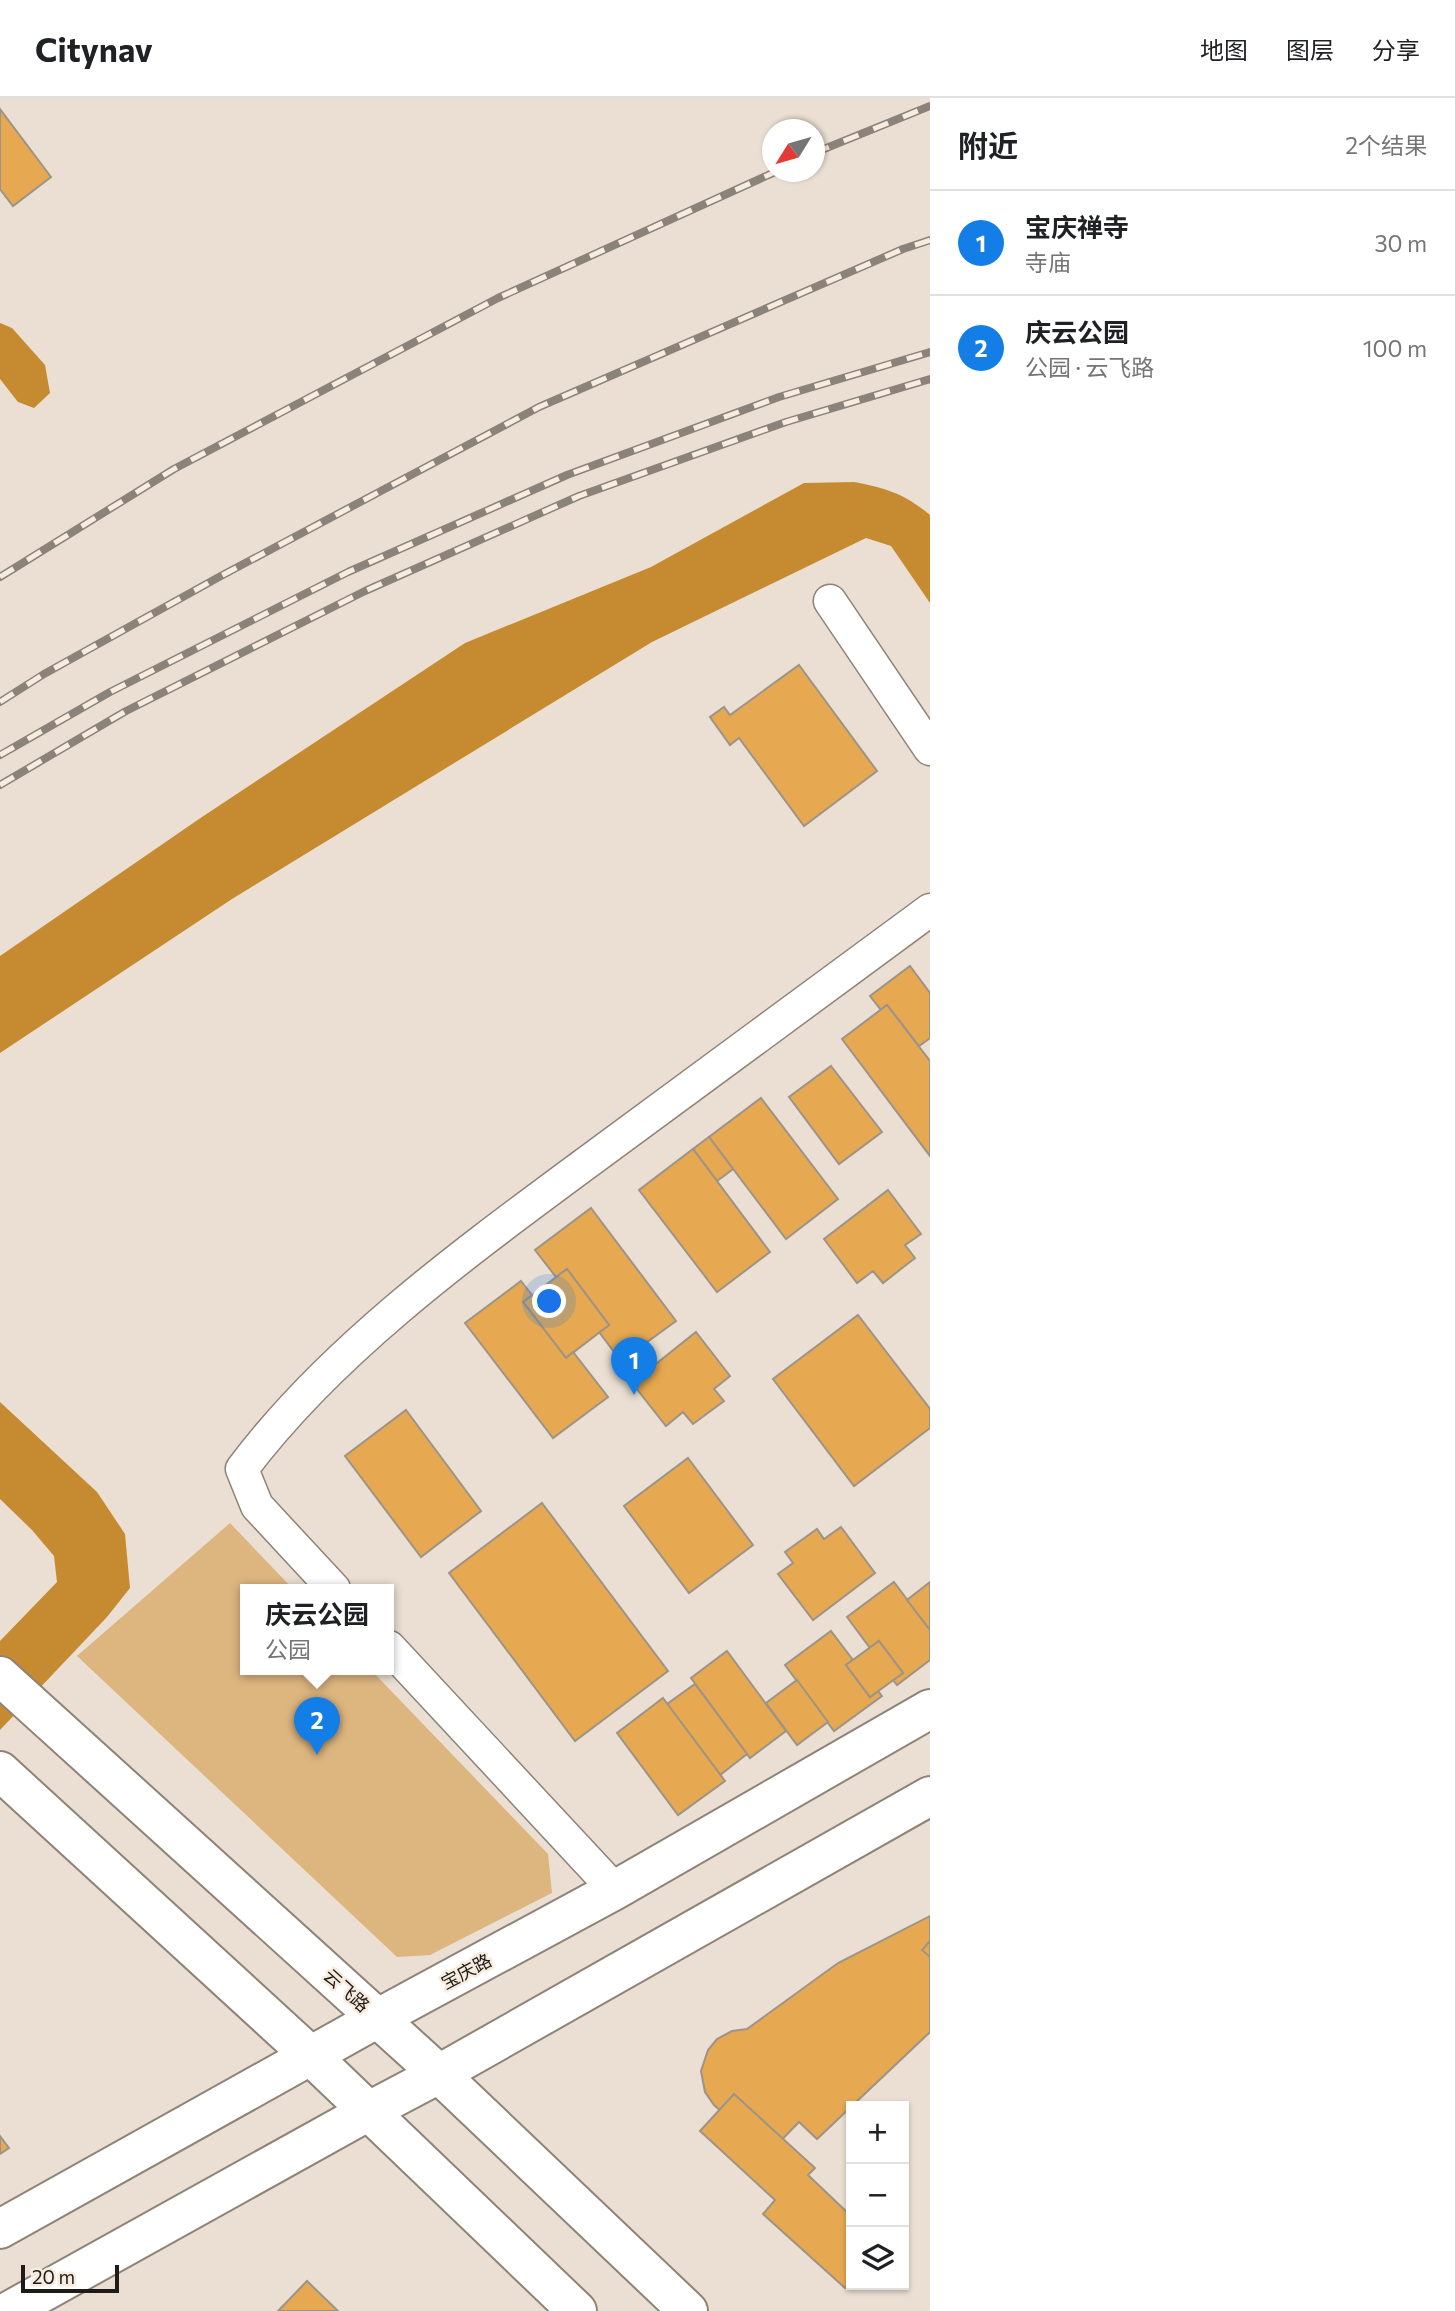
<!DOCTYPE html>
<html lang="zh">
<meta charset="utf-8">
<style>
:root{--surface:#fff;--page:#f2f2f2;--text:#202124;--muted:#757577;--line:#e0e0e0;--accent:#137ee5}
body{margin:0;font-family:Commissioner,"Noto Sans SC",sans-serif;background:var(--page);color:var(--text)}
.controls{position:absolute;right:21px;bottom:21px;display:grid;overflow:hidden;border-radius:0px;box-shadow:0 2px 5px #0004}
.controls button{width:63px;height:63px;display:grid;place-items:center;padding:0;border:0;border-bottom:2px solid var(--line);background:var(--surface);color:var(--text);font:35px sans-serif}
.compass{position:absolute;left:762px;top:21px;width:63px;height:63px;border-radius:50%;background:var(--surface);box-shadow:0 2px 5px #0004;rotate:233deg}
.scale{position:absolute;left:21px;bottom:18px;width:98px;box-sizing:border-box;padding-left:7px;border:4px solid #1f1c17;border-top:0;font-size:19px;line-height:24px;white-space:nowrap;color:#1f1c17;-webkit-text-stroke:5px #f7ecdf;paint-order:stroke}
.you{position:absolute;left:550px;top:1204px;width:24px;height:24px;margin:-18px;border:5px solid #fff;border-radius:50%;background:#1a73e8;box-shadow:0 0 0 10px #1a73e833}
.badge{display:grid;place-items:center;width:46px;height:46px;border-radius:50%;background:var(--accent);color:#fff;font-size:23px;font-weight:700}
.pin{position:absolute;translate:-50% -58px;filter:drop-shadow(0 2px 4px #0008)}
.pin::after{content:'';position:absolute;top:37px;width:24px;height:21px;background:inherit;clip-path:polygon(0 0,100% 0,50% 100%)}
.popup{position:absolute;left:240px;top:1486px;width:154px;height:91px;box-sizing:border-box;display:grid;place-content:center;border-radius:0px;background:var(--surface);filter:drop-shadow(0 2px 5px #0005);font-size:23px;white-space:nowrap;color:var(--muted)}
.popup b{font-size:26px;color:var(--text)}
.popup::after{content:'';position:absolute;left:50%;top:100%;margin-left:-14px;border:14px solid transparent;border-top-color:var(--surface)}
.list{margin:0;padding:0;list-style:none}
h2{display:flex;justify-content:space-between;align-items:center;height:91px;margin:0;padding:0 28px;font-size:30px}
h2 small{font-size:23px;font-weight:400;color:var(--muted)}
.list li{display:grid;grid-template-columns:46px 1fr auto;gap:21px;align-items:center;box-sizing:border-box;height:105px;padding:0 28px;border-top:2px solid var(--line)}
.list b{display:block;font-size:26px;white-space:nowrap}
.list p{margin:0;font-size:23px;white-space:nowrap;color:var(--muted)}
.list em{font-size:23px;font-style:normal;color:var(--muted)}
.icon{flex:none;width:38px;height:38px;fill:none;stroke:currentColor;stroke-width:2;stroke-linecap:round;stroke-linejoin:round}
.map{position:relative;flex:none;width:930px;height:2213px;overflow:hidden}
header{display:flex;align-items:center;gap:42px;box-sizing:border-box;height:98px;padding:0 35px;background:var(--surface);border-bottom:2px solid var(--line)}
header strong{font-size:33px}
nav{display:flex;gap:38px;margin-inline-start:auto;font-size:24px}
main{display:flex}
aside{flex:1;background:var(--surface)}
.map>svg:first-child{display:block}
.green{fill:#ddb57f}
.water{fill:#c68b30}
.building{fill:#e6a951;stroke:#9d9387;stroke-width:2}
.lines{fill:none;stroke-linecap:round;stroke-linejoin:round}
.minor-casing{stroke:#8d8377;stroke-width:35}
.secondary-casing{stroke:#8d8377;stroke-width:42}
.minor{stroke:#fff;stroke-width:32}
.secondary{stroke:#fff;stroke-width:38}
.rail-casing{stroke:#8b837a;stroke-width:8}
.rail{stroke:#f7ecdf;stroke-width:5;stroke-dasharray:16;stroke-linecap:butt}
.labels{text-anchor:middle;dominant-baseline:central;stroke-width:5;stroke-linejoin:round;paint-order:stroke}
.street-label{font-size:18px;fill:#1f1c17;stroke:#f7ecdf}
</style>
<header>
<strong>Citynav</strong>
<nav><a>地图</a><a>图层</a><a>分享</a></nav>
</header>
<main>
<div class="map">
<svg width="930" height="2213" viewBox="0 0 930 2213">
<rect width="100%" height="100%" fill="#eadfd2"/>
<polygon class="green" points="230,1425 293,1491 245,1491 245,1571 370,1571 548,1756 552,1795 430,1857 397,1859 77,1558"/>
<g class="water">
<polygon points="0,225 12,230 45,267 50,295 34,310 18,304 0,281"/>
<path d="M854,384C886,390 905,396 930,417V505L891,448L866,440L652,544L232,801L0,955V858L199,721L465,545L651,469L804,385Z"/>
<polygon points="0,1304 97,1394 125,1436 130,1490 107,1519 0,1632 0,1543 57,1484 54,1458 32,1432 0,1401"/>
</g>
<g class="building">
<polygon points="0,11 51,79 13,108 0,91"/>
<polygon points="799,567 877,673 804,728 739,640 730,647 710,619 724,609 730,617"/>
<polygon points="910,868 930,895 930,940 919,948 887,907 881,912 870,898"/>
<polygon points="887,907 930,963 930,1058 842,941"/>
<polygon points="831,968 882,1034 839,1066 789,999"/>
<polygon points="761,1000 838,1101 786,1141 709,1039"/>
<polygon points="709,1039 733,1071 717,1083 693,1051"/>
<polygon points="693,1051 770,1154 717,1194 639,1092"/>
<polygon points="888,1092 921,1136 905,1147 915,1160 883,1185 873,1173 857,1185 824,1141"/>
<polygon points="591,1110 676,1223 621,1263 599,1234 609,1227 567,1171 556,1179 535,1152"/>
<polygon points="567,1171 609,1227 566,1260 523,1204"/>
<polygon points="521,1183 532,1197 523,1204 566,1260 573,1254 608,1299 553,1340 465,1225"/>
<polygon points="858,1217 930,1311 930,1330 854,1388 773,1281"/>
<polygon points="696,1234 730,1278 714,1291 724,1303 693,1326 683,1314 666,1328 632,1285"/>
<polygon points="406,1312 481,1413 421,1459 345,1358"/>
<polygon points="688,1360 753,1447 689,1495 624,1408"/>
<polygon points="542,1405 668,1573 575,1643 449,1475"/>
<polygon points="841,1429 875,1475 813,1522 778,1476 793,1465 785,1454 817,1431 824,1441"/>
<polygon points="894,1484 930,1532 930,1562 897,1587 893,1582 903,1575 879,1543 870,1550 847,1519"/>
<polygon points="930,1484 930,1532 907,1502"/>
<polygon points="831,1533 853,1562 846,1567 870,1599 878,1593 882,1598 834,1633 785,1567"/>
<polygon points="879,1543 903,1575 870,1599 846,1567"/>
<polygon points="727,1553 786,1633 750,1660 691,1580"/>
<polygon points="797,1582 828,1624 797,1647 766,1605"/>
<polygon points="695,1586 747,1656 720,1677 667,1606"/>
<polygon points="663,1600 725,1683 678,1717 617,1635"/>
<polygon points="930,1818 930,1934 817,2041 799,2024 769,2055 714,2007 705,1994 701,1973 708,1952 717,1941 732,1933 747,1931 838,1865"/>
<polygon points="930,1843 930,1859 922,1852"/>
<polygon points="734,1996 815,2070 808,2077 851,2118 851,2183 845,2190 763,2116 775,2102 700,2033"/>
<polygon points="0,2038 9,2050 0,2056"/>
<polygon points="307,2183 338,2213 278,2213"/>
</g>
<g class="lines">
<defs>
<g id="minor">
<polyline points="830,503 930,651"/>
<path d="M334,1491L257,1408L242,1371C331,1252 466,1154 585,1066C700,981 815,897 930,812"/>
<polyline points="389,1549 615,1792"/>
</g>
<g id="secondary">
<polyline points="0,1578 439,1976 688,2213"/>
<polyline points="0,1673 311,1958 577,2213"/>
<polyline points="0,2131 378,1920 615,1792 930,1611"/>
<polyline points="9,2213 369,2013 439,1976 930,1698"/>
</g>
</defs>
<use href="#minor" class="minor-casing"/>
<use href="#secondary" class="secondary-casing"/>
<use href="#minor" class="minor"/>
<use href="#secondary" class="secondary"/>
<defs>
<g id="rail">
<polyline points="814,55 930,8"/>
<polyline points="0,479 174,371 498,200 775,74"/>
<polyline points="0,604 44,576 219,479 539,309 903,151 930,142"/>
<polyline points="0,657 110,594 348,474 567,377 779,299 930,254"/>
<polyline points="0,687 126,613 365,493 579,398 786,324 930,281"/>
</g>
</defs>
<use href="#rail" class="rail-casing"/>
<use href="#rail" class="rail"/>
</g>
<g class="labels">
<g class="street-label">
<text transform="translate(466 1873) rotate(-28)">宝庆路</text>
<text transform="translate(347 1892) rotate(42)">云飞路</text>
</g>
</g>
</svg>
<div class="controls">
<button>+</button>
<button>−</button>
<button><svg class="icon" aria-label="layers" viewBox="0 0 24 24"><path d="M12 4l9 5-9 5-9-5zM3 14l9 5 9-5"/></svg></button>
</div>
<svg class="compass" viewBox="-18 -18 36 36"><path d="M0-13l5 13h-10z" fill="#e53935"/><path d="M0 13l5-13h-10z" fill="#757577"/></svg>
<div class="scale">20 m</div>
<div class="you"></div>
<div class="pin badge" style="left:634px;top:1297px">1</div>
<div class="pin badge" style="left:317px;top:1657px">2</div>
<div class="popup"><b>庆云公园</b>公园</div>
</div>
<aside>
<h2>附近<small>2个结果</small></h2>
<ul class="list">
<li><span class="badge">1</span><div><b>宝庆禅寺</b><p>寺庙</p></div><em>30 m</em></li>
<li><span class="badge">2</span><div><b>庆云公园</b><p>公园 · 云飞路</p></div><em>100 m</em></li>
</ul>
</aside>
</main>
